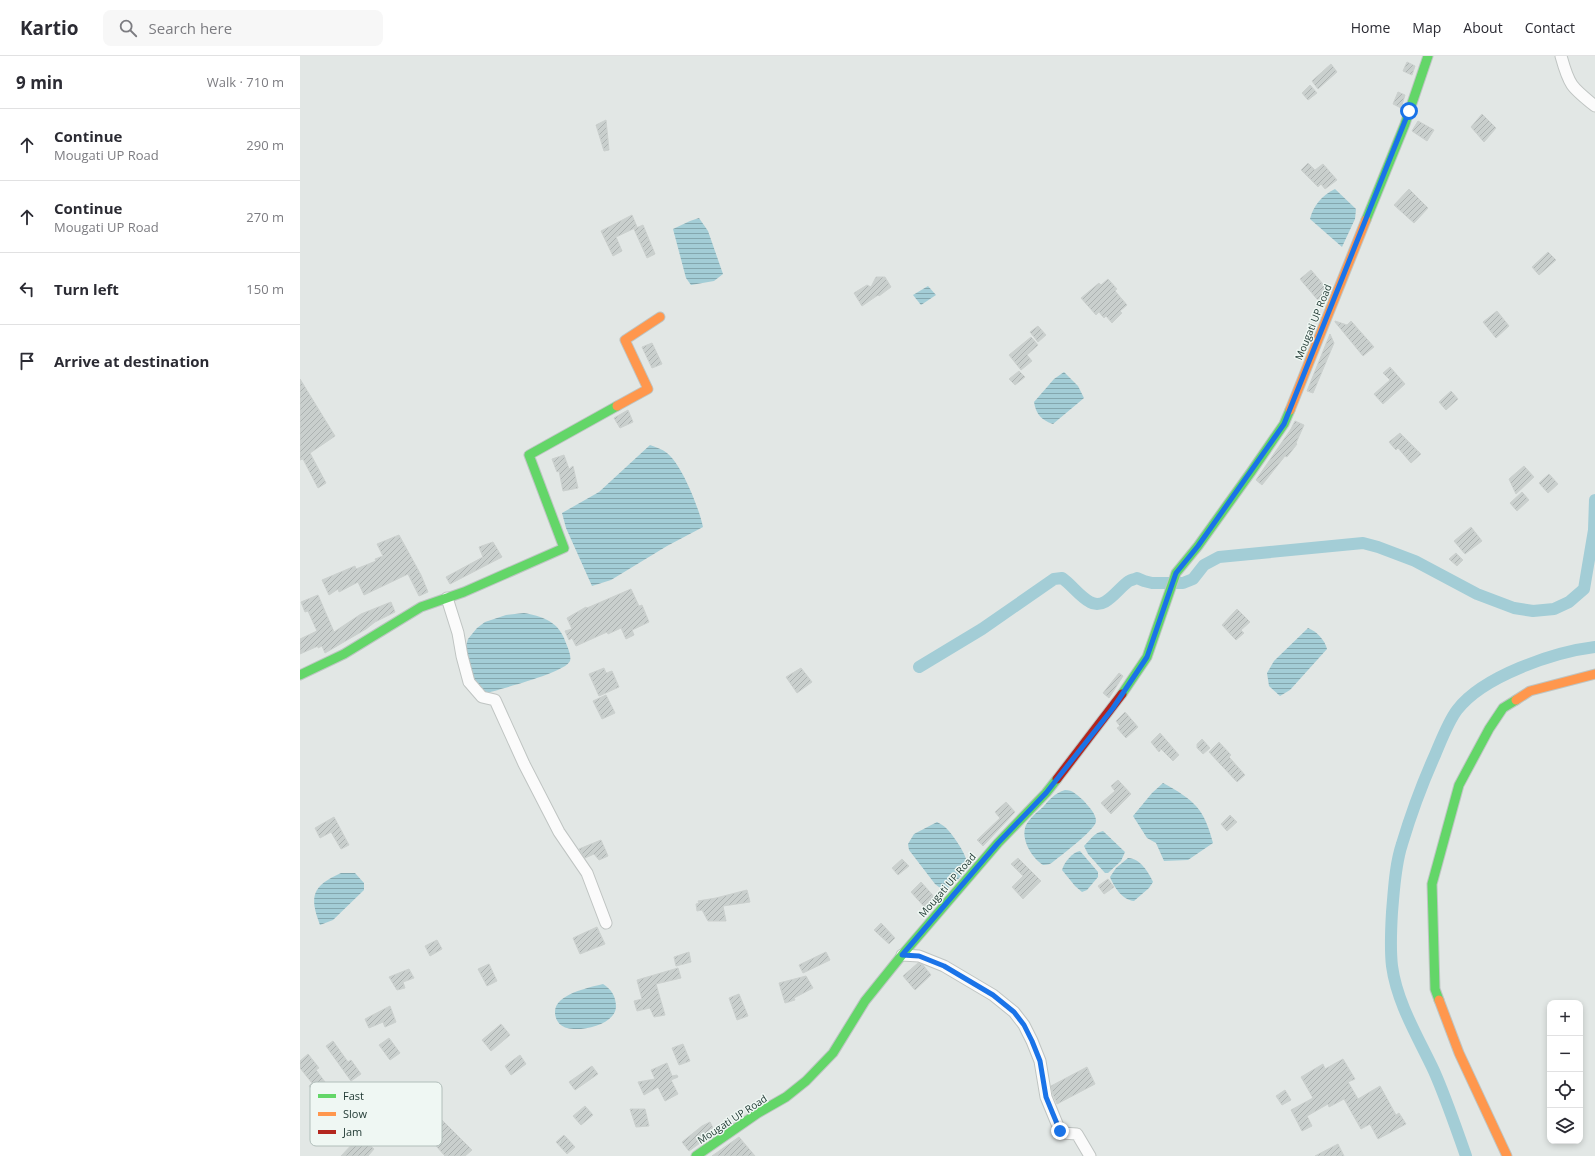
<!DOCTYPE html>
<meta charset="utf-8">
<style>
:root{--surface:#fff;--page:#f7f7f7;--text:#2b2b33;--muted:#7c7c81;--line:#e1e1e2}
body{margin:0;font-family:"Open Sans",sans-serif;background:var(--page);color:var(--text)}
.controls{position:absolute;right:12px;bottom:12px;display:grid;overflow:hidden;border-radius:8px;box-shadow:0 2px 6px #0003}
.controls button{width:36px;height:36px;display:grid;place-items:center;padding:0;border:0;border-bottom:1px solid var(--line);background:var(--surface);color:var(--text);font:20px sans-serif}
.stop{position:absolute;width:12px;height:12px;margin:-9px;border:3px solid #1a73e8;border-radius:50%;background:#fff}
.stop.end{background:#1a73e8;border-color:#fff;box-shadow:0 1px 4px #0008}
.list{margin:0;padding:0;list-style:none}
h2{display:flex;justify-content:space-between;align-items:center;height:52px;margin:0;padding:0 16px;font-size:17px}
h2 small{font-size:13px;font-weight:400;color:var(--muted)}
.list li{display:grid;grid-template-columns:26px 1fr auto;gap:12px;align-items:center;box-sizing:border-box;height:72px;padding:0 16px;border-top:1px solid var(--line)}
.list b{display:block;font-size:15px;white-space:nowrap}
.list p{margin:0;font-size:13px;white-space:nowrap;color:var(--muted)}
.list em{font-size:13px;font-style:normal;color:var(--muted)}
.icon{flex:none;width:22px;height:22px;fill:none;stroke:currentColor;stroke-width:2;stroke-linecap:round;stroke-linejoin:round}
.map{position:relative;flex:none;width:1295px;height:1100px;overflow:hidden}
header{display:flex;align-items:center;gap:24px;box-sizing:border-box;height:56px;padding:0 20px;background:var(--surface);border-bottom:1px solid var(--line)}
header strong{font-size:19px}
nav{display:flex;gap:22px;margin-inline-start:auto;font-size:14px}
.search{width:280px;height:36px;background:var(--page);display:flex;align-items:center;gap:10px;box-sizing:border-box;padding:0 14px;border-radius:8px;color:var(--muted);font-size:15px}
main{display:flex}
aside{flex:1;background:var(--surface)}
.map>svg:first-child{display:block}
.water{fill:url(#water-rules)}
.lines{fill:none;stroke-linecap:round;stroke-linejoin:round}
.canal{stroke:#a3cdd6;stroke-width:12}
.building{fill:url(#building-hatch);stroke:#cbd0ce}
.street-casing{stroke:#bfc4c2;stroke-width:13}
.fast-casing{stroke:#bec5c3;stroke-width:11}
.slow-casing{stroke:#bec5c3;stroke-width:11}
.jam-casing{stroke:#bec5c3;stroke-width:11}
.street{stroke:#fbfbfb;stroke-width:11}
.fast{stroke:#63d668;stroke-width:9}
.slow{stroke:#ff974d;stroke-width:9}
.jam{stroke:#b3261e;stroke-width:9}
.route{stroke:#1a73e8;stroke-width:5}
.labels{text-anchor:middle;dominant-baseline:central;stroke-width:3;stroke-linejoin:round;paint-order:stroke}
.street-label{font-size:10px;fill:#213a34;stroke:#eff7f3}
.key{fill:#eff7f3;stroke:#b1beba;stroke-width:1}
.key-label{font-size:11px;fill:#213a34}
</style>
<header>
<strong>Kartio</strong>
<div class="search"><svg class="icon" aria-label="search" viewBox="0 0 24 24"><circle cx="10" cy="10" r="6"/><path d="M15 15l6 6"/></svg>Search here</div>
<nav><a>Home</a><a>Map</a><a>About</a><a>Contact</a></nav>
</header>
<main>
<aside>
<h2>9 min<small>Walk · 710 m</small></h2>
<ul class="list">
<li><svg class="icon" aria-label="ahead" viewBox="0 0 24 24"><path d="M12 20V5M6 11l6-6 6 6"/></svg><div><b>Continue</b><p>Mougati UP Road</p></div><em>290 m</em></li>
<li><svg class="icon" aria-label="ahead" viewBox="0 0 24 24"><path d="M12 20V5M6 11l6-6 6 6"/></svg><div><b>Continue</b><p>Mougati UP Road</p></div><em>270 m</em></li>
<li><svg class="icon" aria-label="left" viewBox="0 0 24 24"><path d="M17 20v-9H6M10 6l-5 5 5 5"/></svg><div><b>Turn left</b></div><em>150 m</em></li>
<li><svg class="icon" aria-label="arrive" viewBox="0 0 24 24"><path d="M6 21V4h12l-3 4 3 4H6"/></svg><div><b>Arrive at destination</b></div></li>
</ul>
</aside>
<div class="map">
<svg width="1295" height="1100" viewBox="0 0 1295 1100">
<defs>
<pattern id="water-rules" width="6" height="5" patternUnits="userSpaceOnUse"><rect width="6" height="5" fill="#a3cdd6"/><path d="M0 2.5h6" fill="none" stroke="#84a7ae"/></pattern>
<pattern id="building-hatch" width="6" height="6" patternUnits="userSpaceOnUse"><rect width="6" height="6" fill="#c9cfcd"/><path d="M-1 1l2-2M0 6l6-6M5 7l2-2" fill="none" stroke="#acb2b1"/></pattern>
</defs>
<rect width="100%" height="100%" fill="#e2e7e5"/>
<g class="water">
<path d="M1035,133L1056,153L1055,163L1042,191L1010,163C1013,150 1022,139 1035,133Z"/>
<polygon points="399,162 408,175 423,218 414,225 391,229 386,222 373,173 390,165"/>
<polygon points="628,230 636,239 621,249 613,239"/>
<path d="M764,316L778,330L784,342L753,368C741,364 736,358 734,346L754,323Z"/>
<path d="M350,389C355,391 362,393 367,397C382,409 399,452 403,471L367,490L311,524L292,530L266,472L262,457L299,436Z"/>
<path d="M224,557C241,560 257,565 264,582C266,588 272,599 270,605C265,617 199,633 184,638L177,634L163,601L168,583L177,572L185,566L206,559Z"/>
<path d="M1008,572C1016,575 1025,584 1027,593L990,634L980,640L969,630L967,617L974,605Z"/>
<path d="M863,727C894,744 904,752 913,787L888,804L864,805L856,787L847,782L833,760L852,737Z"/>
<path d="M765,734C773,734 777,739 783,744C788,750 796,757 796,765C797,772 762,799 754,805C751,808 747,809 743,809C732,802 720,783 726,769C730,762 737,756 743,751C749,744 755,737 765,734Z"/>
<path d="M637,766C640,768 643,769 645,771C651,776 670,802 667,811C665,818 650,831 644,835L635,828L609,794L608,788L614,778Z"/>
<path d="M803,775L825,796L821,805L808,817H805L788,798L784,790C790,784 794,777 803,775Z"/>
<path d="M780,795L798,816V821L787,834L782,836L775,830L762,814C764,806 773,796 780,795Z"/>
<path d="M828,802C840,802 849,817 853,826L849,832L834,845C822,844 814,831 810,821L816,812Z"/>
<path d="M41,817H55L64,827V834L33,864L20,869C9,840 12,830 41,817Z"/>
<path d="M303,928C311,933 316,940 316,951C315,969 281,976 267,972C262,971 257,966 256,962C248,939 288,932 303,928Z"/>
</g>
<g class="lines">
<g class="canal">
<path d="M619,611L682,573L754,523L762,522C772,529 779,540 790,546C805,555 818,532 829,525C831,524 835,523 837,522L844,525L852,527H883L893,523L904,509L919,501L1063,487L1078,491L1115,505L1177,538L1214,552L1233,555L1254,553L1269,546L1284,533L1294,474L1295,444"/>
<path d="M1166,1100C1156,1072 1146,1042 1134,1015C1118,981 1097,947 1092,910C1090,893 1091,873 1092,856C1094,834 1095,809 1102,788C1111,758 1122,728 1135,699C1141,685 1148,666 1157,654C1183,620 1254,596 1295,591"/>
</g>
</g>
<g class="building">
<polygon points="1107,6 1115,10 1112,19 1103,15"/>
<polygon points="1031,8 1037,16 1018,33 1012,25"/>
<polygon points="1010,29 1017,37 1008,44 1002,37"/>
<polygon points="1098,36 1105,39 1101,52 1093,48"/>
<polygon points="1182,58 1196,72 1184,86 1171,71"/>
<polygon points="306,64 309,94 304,95 296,69"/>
<polygon points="1118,65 1134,74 1127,85 1112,75"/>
<polygon points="1008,107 1015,114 1023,108 1037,124 1025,133 1021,128 1018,131 1001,114"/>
<polygon points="1109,133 1128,152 1114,167 1094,149"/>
<polygon points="332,159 337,171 316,181 322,195 313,200 301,175"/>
<polygon points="343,169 355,198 347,202 334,173"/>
<polygon points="1248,196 1256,204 1239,219 1232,211"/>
<polygon points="1011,214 1028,234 1022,249 1000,223"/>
<polygon points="576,221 585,221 591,231 579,240 578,239 562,250 554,237 567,229 571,231"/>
<polygon points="808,223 817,233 815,235 827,249 820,255 822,257 812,267 806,260 804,262 799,256 796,259 781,242 799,227 801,229"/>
<polygon points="1197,255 1209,270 1196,282 1183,266"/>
<polygon points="1035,265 1047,269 1051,265 1074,291 1063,300 1035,266"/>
<polygon points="738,270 746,279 738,286 730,276"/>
<polygon points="1030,278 1034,287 1013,337 1007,335"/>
<polygon points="731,281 738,289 727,299 732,305 721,314 709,299"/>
<polygon points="352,287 362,308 352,312 342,291"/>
<polygon points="1090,311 1105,328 1083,348 1074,338 1090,324 1083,317"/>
<polygon points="719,315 725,321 715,329 709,323"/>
<polygon points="0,323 35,380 10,397 26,427 18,432 3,403 0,404"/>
<polygon points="1151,335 1158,343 1146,354 1139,346"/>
<polygon points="328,354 333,366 320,372 314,362"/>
<polygon points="995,365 1004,369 996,387 997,388 987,401 985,400 962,429 956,424 991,373"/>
<polygon points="1100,377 1121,398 1111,407 1098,392 1096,394 1089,386"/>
<polygon points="264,399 269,413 273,410 278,432 263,435 259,415 257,416 252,403"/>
<polygon points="1224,410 1234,421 1216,438 1209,423"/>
<polygon points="1249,418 1258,428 1248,437 1239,427"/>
<polygon points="1222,436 1229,444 1217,455 1210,447"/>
<polygon points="1171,471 1182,485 1165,498 1154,485"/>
<polygon points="99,479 121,519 128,536 119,540 108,518 64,539 58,526 39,536 38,533 29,539 22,524 55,510 56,513 76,505 75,503 83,500 77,488"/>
<polygon points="193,486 202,501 150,528 146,521 183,501 179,491"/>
<polygon points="1156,497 1163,504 1157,510 1149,503"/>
<polygon points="331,533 339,550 342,549 349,566 332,574 334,579 326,583 321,572 308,578 307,576 276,590 272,582 269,584 265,575 272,573 267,562 286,551 287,552"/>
<polygon points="18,539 34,576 61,558 91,546 95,556 75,566 66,573 25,597 22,590 18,592 18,590 0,598 0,583 17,575 8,555 5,556 1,546"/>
<polygon points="937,553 950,566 941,574 944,577 936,584 922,569"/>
<polygon points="304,612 306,617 312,615 319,631 299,640 289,618"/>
<polygon points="501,612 512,626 497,637 486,621"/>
<polygon points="819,617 823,620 809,642 803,637"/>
<polygon points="306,639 315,657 302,663 293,645"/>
<polygon points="825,656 838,671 826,682 817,672 820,670 816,665"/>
<polygon points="860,677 879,699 873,705 861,693 859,696 851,686"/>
<polygon points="902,683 910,692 903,698 897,692 897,688"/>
<polygon points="919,686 931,699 929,701 945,719 937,726 909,696"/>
<polygon points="818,724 831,738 811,758 801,747 815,735 811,730"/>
<polygon points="706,746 715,756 683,790 677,784 700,762 695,756"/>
<polygon points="930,759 937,766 927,775 921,768"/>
<polygon points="34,761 49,789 41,793 31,776 20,782 15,772"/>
<polygon points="301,784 308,800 299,804 294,798 285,802 279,793"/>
<polygon points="718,802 741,825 723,843 712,831 723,820 711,808"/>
<polygon points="602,803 609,810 598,819 592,812"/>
<polygon points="808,823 814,831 804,838 798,830"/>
<polygon points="621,826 637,844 628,855 611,836"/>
<polygon points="447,834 450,846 423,850 426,865 408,865 402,854 397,855 396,848 399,847 398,845 416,842"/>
<polygon points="581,867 595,882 589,888 574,874"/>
<polygon points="297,871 305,888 280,898 273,882"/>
<polygon points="137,884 142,893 130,900 125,890"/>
<polygon points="389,896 391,906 376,910 374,901"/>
<polygon points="526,896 530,904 503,917 499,909"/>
<polygon points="618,907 623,909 631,919 615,934 603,920"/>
<polygon points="189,908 197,925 187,930 178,913"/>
<polygon points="378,912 381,922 356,928 365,959 354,961 350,952 337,955 334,945 342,943 337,924"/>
<polygon points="109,913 114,922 103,926 105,932 97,934 89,921"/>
<polygon points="506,920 513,932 494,942 495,944 485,947 479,927"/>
<polygon points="439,938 448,960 437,964 429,942"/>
<polygon points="90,950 96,966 85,971 83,966 69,972 65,963"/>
<polygon points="201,968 210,979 191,995 182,984"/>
<polygon points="89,982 100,997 90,1004 79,989"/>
<polygon points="33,985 48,1006 51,1004 61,1018 51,1025 26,990"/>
<polygon points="383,988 390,1005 379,1009 372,992"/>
<polygon points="8,998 19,1012 16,1014 37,1042 25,1051 9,1030 12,1027 0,1012 0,1005"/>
<polygon points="220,999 226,1008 211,1019 205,1010"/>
<polygon points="1043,1003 1055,1023 1048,1026 1058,1043 1080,1030 1096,1059 1099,1057 1106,1068 1078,1083 1070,1068 1061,1073 1044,1043 1029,1051 1028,1048 1007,1060 1012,1070 1002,1075 991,1054 1013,1042 1001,1021 1023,1008 1025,1013"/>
<polygon points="367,1007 372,1020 377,1019 378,1021 371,1024 378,1038 365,1045 358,1031 344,1039 338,1026 355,1023 351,1014"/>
<polygon points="292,1010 298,1018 275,1034 269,1026"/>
<polygon points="787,1011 795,1028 757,1048 753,1039 751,1030"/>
<polygon points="985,1034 991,1044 982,1049 976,1040"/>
<polygon points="127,1049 172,1094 165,1100 145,1100 113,1064"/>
<polygon points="285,1050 293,1059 281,1069 273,1060"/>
<polygon points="330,1053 345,1053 349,1070 336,1071"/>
<polygon points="410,1066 415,1076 389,1095 382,1086 402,1070"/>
<polygon points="264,1079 275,1091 267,1098 256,1086"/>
<polygon points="60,1080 74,1093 68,1100 41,1100"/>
<polygon points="439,1081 455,1100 412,1100"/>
<polygon points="1038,1088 1044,1100 1015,1100"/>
</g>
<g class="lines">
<defs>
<g id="street">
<path d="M1261,0C1269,29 1271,31 1295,50"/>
<polyline points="147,542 158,577 162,600 169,626 182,641 195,644 224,708 259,776 287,817 306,867"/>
<polyline points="602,899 619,900 644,910 693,939 714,956 724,969 732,985 740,1005 746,1041 760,1075 762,1077 777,1078 790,1100"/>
</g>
<g id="fast">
<polyline points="1066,164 1105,68 1128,0"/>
<polyline points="0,619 44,598 121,551 164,536 264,492 229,399 317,350"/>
<polyline points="822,638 847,601 876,517 898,490 951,416 984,368 990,354"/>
<polyline points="1139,944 1135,933 1132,828 1159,729 1189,673 1203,652 1216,644"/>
<polyline points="396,1100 458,1057 486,1041 506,1025 533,997 565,945 602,899 698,787 746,737 757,723"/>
</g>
<g id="slow">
<polyline points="317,350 348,333 325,284 360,261"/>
<polyline points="990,354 1066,164"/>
<polyline points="1216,644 1230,635 1295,618"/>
<polyline points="1139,944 1159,997 1207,1100"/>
</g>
<polyline id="jam" points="757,723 822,638"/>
</defs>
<use href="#street" class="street-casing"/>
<use href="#fast" class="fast-casing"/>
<use href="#slow" class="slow-casing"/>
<use href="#jam" class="jam-casing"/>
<use href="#street" class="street"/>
<use href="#fast" class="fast"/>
<use href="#slow" class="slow"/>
<use href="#jam" class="jam"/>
</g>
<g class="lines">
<polyline class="route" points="760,1075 746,1041 740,1005 732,985 724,969 714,956 693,939 644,910 619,900 602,899 698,787 746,737 813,652 847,601 876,517 898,490 984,368 1109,55"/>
</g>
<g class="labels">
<g class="street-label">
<text transform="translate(1013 266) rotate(-68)">Mougati UP Road</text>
<text transform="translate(647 829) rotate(-49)">Mougati UP Road</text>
<text transform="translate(432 1063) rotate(-33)">Mougati UP Road</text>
</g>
</g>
<rect x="10" y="1026" width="132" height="64" rx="6" class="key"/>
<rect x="18" y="1038" width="18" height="4" fill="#63d668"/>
<rect x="18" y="1056" width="18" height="4" fill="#ff974d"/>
<rect x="18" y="1074" width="18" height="4" fill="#b3261e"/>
<g class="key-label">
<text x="43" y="1044">Fast</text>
<text x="43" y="1062">Slow</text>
<text x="43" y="1080">Jam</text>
</g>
</svg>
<div class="controls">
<button>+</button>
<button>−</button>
<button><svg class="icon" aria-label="locate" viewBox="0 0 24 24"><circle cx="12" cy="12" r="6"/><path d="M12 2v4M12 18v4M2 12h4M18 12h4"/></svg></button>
<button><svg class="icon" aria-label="layers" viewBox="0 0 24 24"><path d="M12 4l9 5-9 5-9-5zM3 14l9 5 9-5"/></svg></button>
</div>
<div class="stop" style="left:1109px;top:55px"></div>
<div class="stop end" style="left:760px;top:1075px"></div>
</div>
</main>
